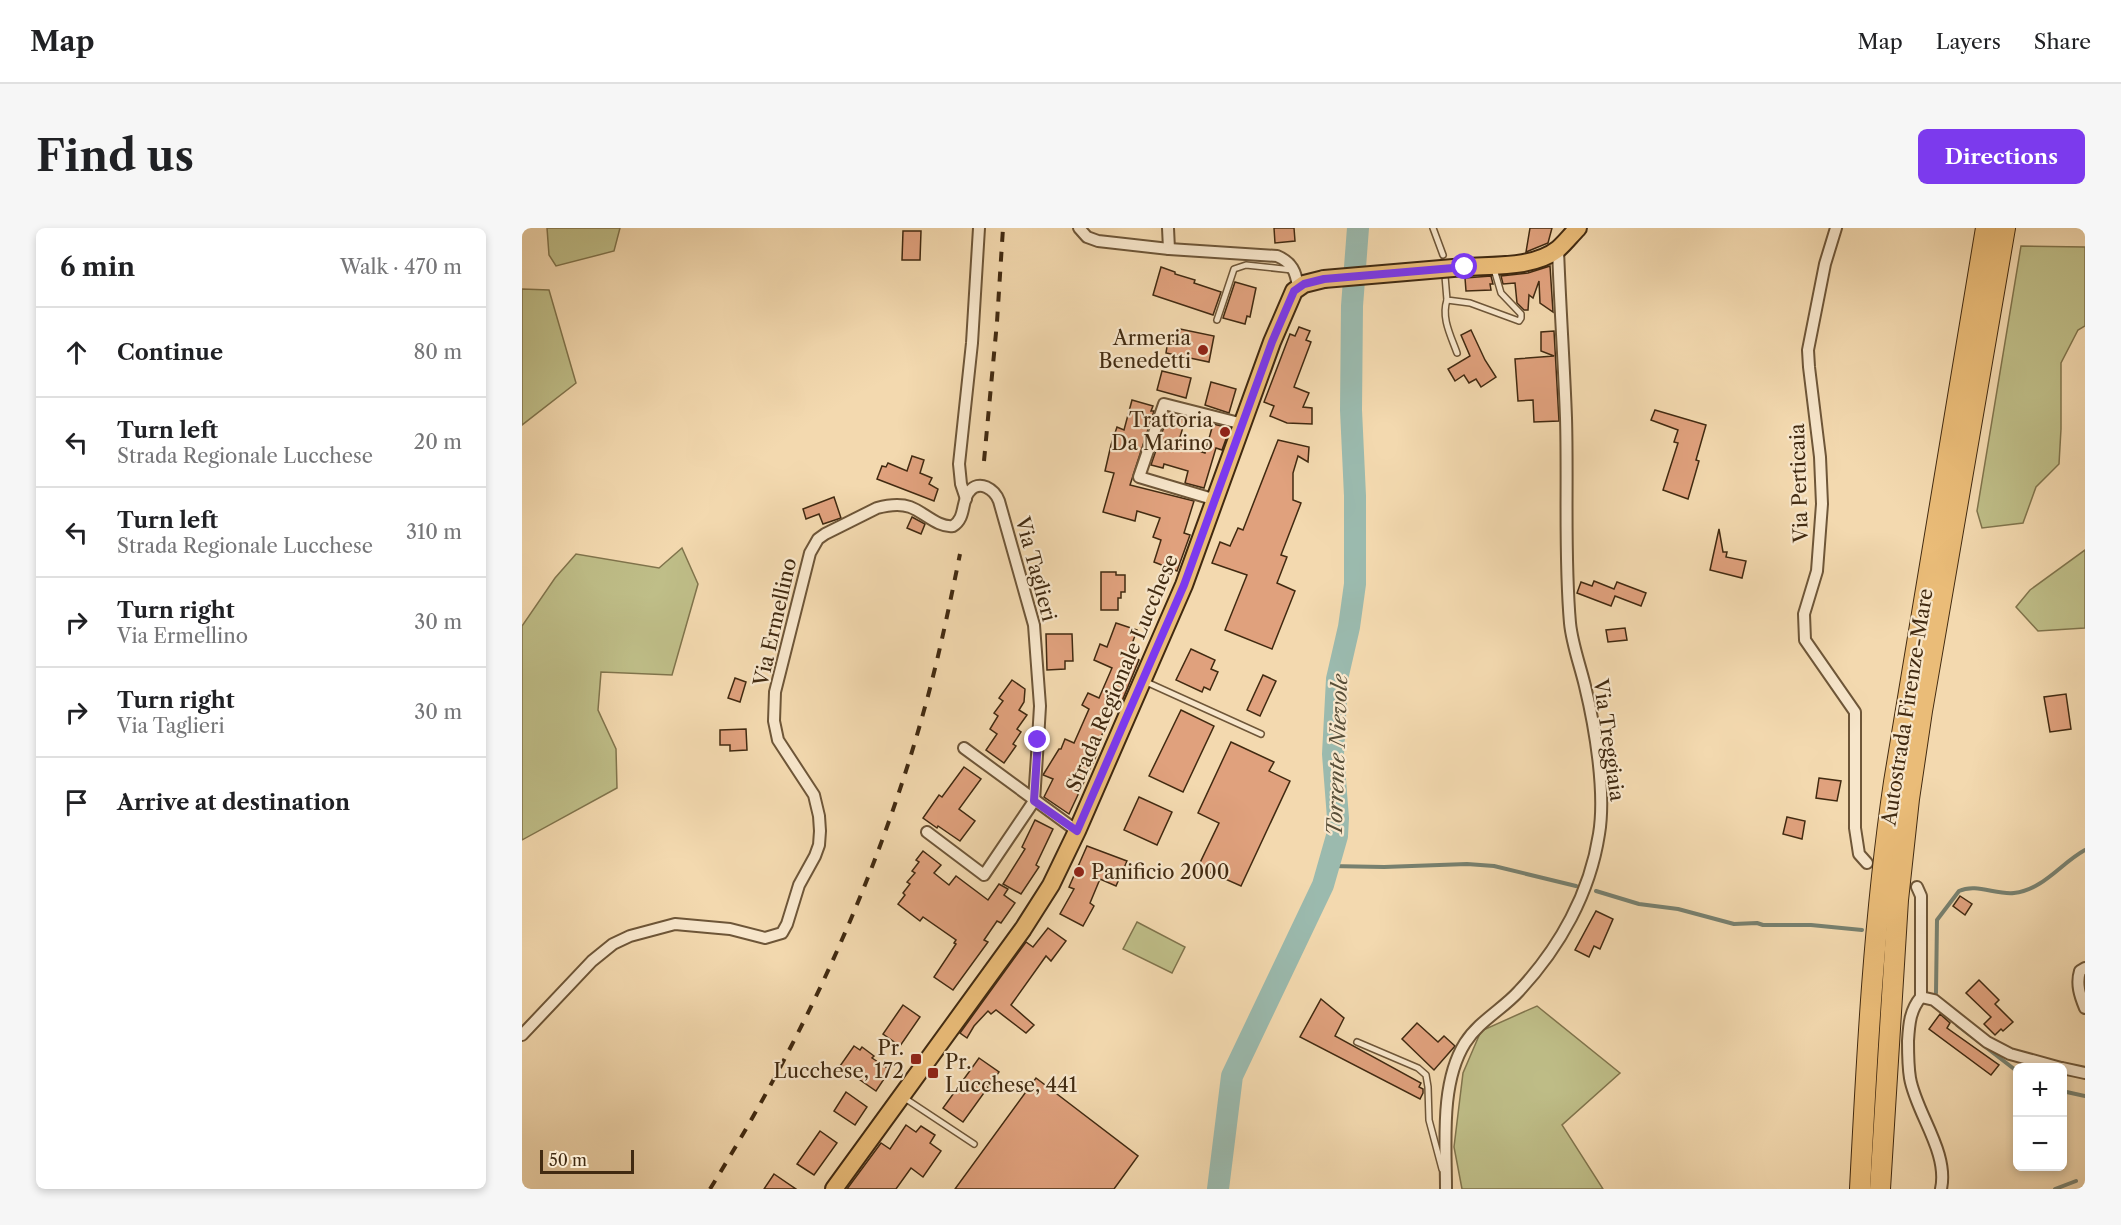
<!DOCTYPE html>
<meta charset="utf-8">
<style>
:root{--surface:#fff;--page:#f6f6f6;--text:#202124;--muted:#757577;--line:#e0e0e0;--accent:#7c3aed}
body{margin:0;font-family:"Libre Caslon Text",serif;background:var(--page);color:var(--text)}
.controls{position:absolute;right:18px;bottom:18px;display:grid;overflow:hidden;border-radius:9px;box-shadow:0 3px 9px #0003}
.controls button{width:54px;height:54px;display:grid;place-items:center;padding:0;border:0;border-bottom:2px solid var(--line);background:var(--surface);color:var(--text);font:30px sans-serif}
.scale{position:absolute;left:18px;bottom:15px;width:94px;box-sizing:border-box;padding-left:6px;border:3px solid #412a11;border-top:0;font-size:16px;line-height:21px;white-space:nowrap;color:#412a11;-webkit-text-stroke:4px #f7e6cb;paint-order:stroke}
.stop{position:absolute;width:18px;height:18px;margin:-14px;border:4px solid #7c3aed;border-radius:50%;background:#fff}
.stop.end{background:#7c3aed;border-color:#fff;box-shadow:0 2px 6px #0008}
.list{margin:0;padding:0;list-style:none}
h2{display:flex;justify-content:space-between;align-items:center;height:78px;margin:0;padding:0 24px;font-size:26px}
h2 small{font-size:20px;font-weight:400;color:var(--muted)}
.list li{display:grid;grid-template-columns:39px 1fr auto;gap:18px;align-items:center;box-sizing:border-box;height:90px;padding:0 24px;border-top:2px solid var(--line)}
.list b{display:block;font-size:22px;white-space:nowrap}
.list p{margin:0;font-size:20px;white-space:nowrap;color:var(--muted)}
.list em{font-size:20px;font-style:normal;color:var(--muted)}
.icon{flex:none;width:33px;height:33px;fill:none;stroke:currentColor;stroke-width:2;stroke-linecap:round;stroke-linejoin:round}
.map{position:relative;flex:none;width:1563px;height:961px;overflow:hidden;border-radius:9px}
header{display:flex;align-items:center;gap:36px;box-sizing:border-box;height:84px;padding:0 30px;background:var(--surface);border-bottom:2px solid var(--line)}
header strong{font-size:28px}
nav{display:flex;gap:33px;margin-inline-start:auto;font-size:21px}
.intro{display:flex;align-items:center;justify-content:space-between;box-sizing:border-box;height:144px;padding:0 36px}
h1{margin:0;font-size:42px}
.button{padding:15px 27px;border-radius:9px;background:var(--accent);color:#fff;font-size:21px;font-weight:700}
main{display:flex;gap:36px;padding:0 36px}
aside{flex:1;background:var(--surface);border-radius:9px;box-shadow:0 3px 9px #0003}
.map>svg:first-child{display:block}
.green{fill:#bfbe88;stroke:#80744c;stroke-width:1.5}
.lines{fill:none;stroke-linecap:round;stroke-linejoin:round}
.stream{stroke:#77806f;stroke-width:4}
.river{stroke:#9bbaae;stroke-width:22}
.building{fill:#e0a17d;stroke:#412a11;stroke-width:1.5}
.lane-casing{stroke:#6e5638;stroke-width:8}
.street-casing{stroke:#6e5638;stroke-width:14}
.primary-casing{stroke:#412a11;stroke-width:20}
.highway-casing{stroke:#412a11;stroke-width:22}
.lane{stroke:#f7e6cb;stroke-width:5}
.street{stroke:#f7e6cb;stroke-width:10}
.primary{stroke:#eabc78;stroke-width:16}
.highway{stroke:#eabc78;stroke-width:20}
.rail{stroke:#412a11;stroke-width:4;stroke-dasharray:10 10;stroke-linecap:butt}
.primary-bridge-casing{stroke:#412a11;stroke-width:20;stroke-linecap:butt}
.primary-bridge{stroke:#eabc78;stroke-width:16}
.route{stroke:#7c3aed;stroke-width:8}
.poi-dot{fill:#8f2418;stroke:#f7e6cb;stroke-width:2}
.labels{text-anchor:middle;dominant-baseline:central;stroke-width:4.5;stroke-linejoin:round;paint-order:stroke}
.poi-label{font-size:20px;fill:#412a11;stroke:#f7e6cb;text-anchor:end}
.street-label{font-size:20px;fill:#412a11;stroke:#f7e6cb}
.water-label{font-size:21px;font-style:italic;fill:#584e38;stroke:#f7e6cb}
</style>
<header>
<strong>Map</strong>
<nav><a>Map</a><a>Layers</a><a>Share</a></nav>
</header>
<div class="intro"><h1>Find us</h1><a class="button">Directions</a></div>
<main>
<aside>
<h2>6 min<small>Walk · 470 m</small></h2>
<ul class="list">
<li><svg class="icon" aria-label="ahead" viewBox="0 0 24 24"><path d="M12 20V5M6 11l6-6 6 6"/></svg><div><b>Continue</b></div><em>80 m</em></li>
<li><svg class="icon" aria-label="left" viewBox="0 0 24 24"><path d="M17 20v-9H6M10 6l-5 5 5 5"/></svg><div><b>Turn left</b><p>Strada Regionale Lucchese</p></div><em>20 m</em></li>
<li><svg class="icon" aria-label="left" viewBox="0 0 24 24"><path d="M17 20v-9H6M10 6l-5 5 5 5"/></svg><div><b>Turn left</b><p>Strada Regionale Lucchese</p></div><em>310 m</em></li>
<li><svg class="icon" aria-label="right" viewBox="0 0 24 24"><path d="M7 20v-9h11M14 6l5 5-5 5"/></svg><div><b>Turn right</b><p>Via Ermellino</p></div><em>30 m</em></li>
<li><svg class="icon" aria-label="right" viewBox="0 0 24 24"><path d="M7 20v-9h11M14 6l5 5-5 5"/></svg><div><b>Turn right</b><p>Via Taglieri</p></div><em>30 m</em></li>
<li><svg class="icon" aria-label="arrive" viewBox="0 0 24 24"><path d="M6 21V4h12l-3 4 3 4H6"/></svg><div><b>Arrive at destination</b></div></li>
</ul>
</aside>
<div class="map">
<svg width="1563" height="961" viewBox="0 0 1563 961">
<rect width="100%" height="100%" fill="#f3d9af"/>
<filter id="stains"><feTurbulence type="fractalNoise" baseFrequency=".00333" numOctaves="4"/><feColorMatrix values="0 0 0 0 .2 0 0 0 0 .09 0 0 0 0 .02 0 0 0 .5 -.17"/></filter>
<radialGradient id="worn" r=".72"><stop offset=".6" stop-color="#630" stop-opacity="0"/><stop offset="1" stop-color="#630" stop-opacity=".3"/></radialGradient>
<g class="green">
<polygon points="25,0 98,0 92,23 34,38 27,27"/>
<polygon points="1499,18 1563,19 1563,98 1556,102 1539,135 1539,201 1537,236 1514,259 1501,295 1460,300 1455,283"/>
<polygon points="0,61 27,62 54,155 0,197"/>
<polygon points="160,320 176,356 150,447 79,444 76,482 94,521 95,560 0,612 0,398 33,350 54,326 137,340"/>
<polygon points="1563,322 1563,400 1516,403 1494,379 1508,362"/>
<polygon points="615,694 663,719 650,745 601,721"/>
<polygon points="1015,778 1098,845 1040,897 1081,961 940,961 932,919 941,845 959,803"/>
</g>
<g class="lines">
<g class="stream">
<polyline points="807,638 862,639 945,636 972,638 1054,658"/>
<polyline points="1074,663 1117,676 1156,681 1212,696 1235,695 1241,697 1289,697 1340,702"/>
<path d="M1414,765L1415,692L1437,663C1454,655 1474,667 1492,665C1521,662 1539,635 1563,622"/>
<polyline points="1435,797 1496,844"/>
<polyline points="1540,863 1563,868"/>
<polyline points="1533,961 1554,953"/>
</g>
<polyline class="river" points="696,961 710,848 801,657 815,608 816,590 811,526 815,451 827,399 833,356 833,268 829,182 830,78 836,0"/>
</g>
<g class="building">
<polygon points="752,0 772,0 773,13 753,15"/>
<polygon points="1008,0 1030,0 1026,15 1004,24"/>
<polygon points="381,3 399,3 398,32 380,32"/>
<polygon points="1028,38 1031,84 1018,75 1017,53 1011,70 1007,67 1006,82 1002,82 995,75 993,55 981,56 979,48 1006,45"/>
<polygon points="639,39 653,44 653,46 673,52 672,55 699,64 691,87 631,67"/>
<polygon points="969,48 971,56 968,56 969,62 944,63 943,50"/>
<polygon points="713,54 734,60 728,89 725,88 723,96 701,90"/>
<polygon points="777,99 788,103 784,112 789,114 772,159 787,165 781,179 790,180 790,196 765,195 748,188 752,178 742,174 768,106 773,108"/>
<polygon points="658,101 692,108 687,134 644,125 646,112 655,114"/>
<polygon points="949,102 963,132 974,149 959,159 954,151 947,155 942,147 933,153 926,141 948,128 939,107"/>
<polygon points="1032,103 1037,193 1012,194 1011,172 996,173 993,131 1032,128 1019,123 1019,104"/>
<polygon points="640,143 669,150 664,170 635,162"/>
<polygon points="689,154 714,161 707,185 683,177"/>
<polygon points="610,172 631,178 629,183 632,183 608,257 672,273 662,305 668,307 655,343 632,334 639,312 631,309 638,290 615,283 613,293 581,284 592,245 583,243 589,217 595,199 602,202"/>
<polygon points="1133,182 1184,197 1174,232 1177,233 1166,271 1141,262 1156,215 1152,214 1156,202 1129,192"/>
<polygon points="646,187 663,192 656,216 683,225 691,196 708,200 700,222 694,220 682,260 663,255 666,243 642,236 641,240 629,237"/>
<polygon points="756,212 787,219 786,234 776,228 771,245 771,272 779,275 759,327 765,329 755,355 773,363 750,421 703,402 725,347 690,335 698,314 708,318 716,300 721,302"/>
<polygon points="390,228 402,232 398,245 410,250 407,256 416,261 412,273 355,251 360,238 364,239 366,235 385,243"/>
<polygon points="312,269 319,290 301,296 297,286 284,291 281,281"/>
<polygon points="390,289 403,296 399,306 385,300"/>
<polygon points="1197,301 1201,324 1205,324 1204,329 1224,333 1220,350 1188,342"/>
<polygon points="579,344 594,344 594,347 603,347 603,364 599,364 599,370 596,370 596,382 579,382"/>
<polygon points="1072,353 1092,361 1095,354 1124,365 1119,378 1093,368 1089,378 1055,365 1059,354 1070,358"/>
<polygon points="594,395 615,402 606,427 617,432 600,473 596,472 572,524 575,526 547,586 522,569 531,551 521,547 537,521 539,521 543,511 552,515 567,481 560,477 566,465 577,470 590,440 572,432 578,416 585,419"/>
<polygon points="1103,400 1105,412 1086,414 1084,402"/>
<polygon points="524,406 550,406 551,433 543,433 543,441 525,442"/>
<polygon points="669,421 693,432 689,441 696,444 688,462 682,459 680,464 654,452"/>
<polygon points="741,447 754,453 738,488 725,482"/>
<polygon points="213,450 224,454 218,474 206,470"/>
<polygon points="490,452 503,461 502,474 497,482 505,487 495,501 499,504 491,516 494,518 482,535 464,522 475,506 468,501 476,488 472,485 481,473 477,470"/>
<polygon points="1544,466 1549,501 1528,504 1522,469"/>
<polygon points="659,482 692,498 661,564 627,548"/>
<polygon points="224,501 225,522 208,523 208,517 198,517 198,502"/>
<polygon points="709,514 752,534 747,543 768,553 719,658 676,639 697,595 676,585"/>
<polygon points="442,539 459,551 437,581 453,593 438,613 416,598 415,600 401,590 417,567 420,569"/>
<polygon points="1297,550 1319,553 1315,573 1294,570"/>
<polygon points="617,569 650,584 635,617 602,602"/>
<polygon points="1265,589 1283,593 1280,611 1261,606"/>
<polygon points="513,592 531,601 514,637 517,639 499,666 481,656 503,621 500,619"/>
<polygon points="565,618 605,633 594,658 578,651 568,675 572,678 561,698 538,686 552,661 547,659"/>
<polygon points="401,623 419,637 412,645 427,657 434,648 466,672 477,656 486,661 482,667 493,675 479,695 475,693 462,712 466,714 431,762 412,749 434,716 432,715 434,712 401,689 398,693 376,676 383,667 381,665 388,656 385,654 393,645 390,643 397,634 394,632"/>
<polygon points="1438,668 1450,676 1443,687 1431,678"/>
<polygon points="1074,683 1091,691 1078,721 1072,718 1067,729 1053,722"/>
<polygon points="526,700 544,713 529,733 524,728 489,777 512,797 504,805 474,782 469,786 466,783 452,798 445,810 438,805 504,714 511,719"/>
<polygon points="1457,752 1477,772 1473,776 1491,794 1481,803 1479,801 1473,807 1462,796 1469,789 1444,765"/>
<polygon points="799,771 822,790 813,808 899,855 897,859 901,861 901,865 898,871 778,809"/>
<polygon points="381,777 398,789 378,818 361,806"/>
<polygon points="1418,786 1428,795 1425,800 1477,837 1469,847 1407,801"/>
<polygon points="895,795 916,814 922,808 933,818 912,842 880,811"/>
<polygon points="332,818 338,822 340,819 352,828 350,830 368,842 354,863 318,838"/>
<polygon points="457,830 477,844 441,894 421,880"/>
<polygon points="514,850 616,928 592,961 433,961"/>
<polygon points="324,864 345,879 333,897 312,883"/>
<polygon points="384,897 394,904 399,898 413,907 408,915 419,923 401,949 389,940 374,961 325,961 359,915 368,921"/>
<polygon points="298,903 315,915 292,947 275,936"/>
<polygon points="252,946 274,961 242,961"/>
</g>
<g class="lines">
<defs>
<g id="lane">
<polyline points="911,0 921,27"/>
<polyline points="923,48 925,72 948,75 997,93 999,90 999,86 979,65 972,41"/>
<path d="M925,72C919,90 929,108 935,125"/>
<polyline points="695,92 712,41 724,37 770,42"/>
<polyline points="622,453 739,506"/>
<polyline points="835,814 896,840 904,847 906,859 907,892 920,941"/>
<polyline points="381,869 452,916"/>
</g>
<g id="street">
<path d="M557,0L565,9L576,13L647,21L755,28C770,34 774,44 776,59"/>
<polyline points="646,0 647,21"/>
<polyline points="1314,0 1303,36 1286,122 1287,139 1298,229 1300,276 1295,343 1282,386 1283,412 1333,484 1333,600 1337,626 1345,635"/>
<polyline points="444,271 439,256 437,236 450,115 457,0"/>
<polyline points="694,272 617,249 642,176 721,196"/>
<polyline points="442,520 555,603"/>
<path d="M1395,659L1399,668V769C1388,782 1387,796 1386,813C1386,825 1386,838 1388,850C1394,885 1427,924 1419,961"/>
<path d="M1563,740L1558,743C1554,756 1558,768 1563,780"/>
<polyline points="1399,769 1412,772 1465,814 1488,826 1539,840"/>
<path d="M0,807L70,733L91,716L108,708L153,696L208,701L243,710L260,705L265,696L277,657L293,628L297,617L298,603L297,588L292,567L256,512L252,493L253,464L288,325L296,311L303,306L355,280C366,277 377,275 388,279C402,284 416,300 431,298C444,290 439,274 447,264C457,250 473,262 477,273L512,397L518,478L516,512L512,573L462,647L405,604"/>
<polyline points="1540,840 1563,845"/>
<path d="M924,961C924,915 918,855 943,815C957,793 981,781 997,763C1038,719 1068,665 1077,606C1084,564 1073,499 1063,458C1058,437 1050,416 1048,395C1042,327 1046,259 1044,190C1042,134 1038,78 1036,21"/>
</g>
<g id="primary">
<path d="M943,39C972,37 1012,40 1036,21C1043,15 1049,7 1056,0"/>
<polyline points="312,961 501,701 529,657 555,603 662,357 750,114 772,63 782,56 802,51"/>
</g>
<g id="highway">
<path d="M1338,961C1345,825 1352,689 1372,554L1464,0"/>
<polyline points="1358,961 1376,672 1387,571 1400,483 1483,0"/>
</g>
</defs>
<use href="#lane" class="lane-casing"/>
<use href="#street" class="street-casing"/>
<use href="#primary" class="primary-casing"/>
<use href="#highway" class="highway-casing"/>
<use href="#lane" class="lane"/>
<use href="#street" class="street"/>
<use href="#primary" class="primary"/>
<use href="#highway" class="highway"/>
<g class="rail">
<polyline points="462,233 475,94 481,0"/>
<path d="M188,961C280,813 354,654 401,486C416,433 427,380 438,326"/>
</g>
<defs>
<polyline id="primary-bridge" points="802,51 943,39"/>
</defs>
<use href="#primary-bridge" class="primary-bridge-casing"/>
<use href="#primary-bridge" class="primary-bridge"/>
</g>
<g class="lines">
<polyline class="route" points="516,512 512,573 555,603 662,357 750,114 772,63 782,56 802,51 943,39"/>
</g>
<g class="poi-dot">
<circle cx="681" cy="122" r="6"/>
<circle cx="703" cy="204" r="6"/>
<circle cx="557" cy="644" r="6"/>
<rect x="388" y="825" width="12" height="12" rx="3"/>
<rect x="405" y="839" width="12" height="12" rx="3"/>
</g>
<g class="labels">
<g class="poi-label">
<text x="669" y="110">Armeria<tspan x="669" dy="23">Benedetti</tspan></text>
<text x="691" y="192">Trattoria<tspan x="691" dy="23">Da Marino</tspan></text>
<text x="569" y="644" text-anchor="start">Panificio 2000</text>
<text x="382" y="820">Pr.<tspan x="382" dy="23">Lucchese, 172</tspan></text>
<text x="423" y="834" text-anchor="start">Pr.<tspan x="423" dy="23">Lucchese, 441</tspan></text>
</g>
<g class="street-label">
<text transform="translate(1277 255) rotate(-92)">Via Perticaia</text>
<text transform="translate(514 341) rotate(75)">Via Taglieri</text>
<text transform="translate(253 394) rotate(-77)">Via Ermellino</text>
<text transform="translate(600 445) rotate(-67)">Strada Regionale Lucchese</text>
<text transform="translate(1385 479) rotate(-81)">Autostrada Firenze-Mare</text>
<text transform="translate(1087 512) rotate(82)">Via Treggiaia</text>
</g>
<g class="water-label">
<text transform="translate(815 527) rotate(-88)">Torrente Nievole</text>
</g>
</g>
<rect width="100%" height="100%" filter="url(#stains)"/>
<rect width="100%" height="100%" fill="url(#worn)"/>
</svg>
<div class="controls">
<button>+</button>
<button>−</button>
</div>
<div class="scale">50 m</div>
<div class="stop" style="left:943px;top:39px"></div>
<div class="stop end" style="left:516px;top:512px"></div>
</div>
</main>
